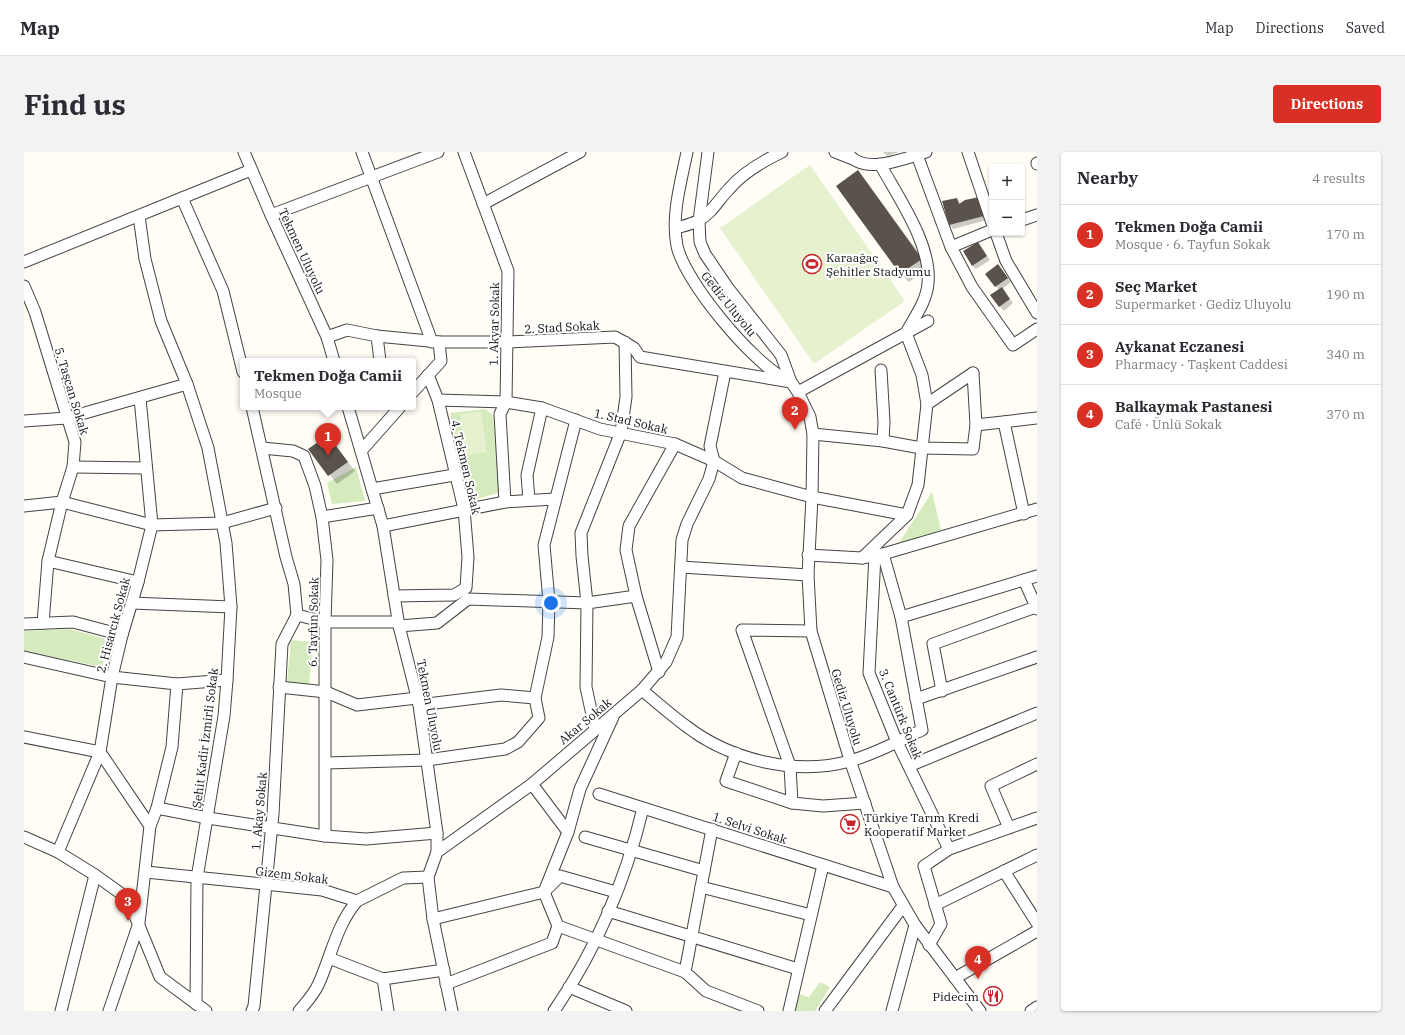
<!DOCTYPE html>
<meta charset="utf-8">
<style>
:root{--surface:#fff;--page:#f2f2f3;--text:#2b2b33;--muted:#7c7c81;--line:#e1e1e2;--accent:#d93025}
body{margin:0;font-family:"IBM Plex Serif",serif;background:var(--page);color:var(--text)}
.controls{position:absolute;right:12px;top:12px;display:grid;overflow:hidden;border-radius:4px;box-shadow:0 1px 3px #0004}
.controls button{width:36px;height:36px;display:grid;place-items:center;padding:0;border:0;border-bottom:1px solid var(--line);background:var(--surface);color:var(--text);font:20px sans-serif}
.you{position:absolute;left:527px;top:451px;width:14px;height:14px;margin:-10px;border:3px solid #fff;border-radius:50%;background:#1a73e8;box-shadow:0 0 0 6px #1a73e833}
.badge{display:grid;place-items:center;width:26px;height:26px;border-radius:50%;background:var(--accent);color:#fff;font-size:13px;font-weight:700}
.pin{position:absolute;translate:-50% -33px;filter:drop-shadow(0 1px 2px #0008)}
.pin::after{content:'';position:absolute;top:21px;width:14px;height:12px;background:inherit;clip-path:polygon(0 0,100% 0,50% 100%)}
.popup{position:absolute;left:216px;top:206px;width:176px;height:52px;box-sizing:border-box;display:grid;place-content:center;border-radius:4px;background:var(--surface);filter:drop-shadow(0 1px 3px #0005);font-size:13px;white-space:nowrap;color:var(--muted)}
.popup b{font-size:15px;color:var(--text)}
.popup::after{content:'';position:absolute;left:50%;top:100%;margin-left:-8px;border:8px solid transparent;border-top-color:var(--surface)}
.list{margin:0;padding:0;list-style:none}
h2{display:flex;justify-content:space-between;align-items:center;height:52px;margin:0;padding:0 16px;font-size:17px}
h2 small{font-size:13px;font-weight:400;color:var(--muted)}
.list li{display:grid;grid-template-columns:26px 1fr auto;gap:12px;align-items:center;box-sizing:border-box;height:60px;padding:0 16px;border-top:1px solid var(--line)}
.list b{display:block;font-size:15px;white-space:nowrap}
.list p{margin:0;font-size:13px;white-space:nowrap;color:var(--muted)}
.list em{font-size:13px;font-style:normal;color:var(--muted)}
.map{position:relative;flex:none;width:1013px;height:859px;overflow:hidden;border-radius:4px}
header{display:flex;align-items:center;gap:24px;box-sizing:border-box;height:56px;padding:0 20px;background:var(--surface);border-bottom:1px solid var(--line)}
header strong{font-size:19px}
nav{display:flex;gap:22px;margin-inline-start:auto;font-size:14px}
.intro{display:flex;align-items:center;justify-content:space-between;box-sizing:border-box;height:96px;padding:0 24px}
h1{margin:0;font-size:28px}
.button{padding:10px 18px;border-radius:4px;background:var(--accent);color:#fff;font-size:14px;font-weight:700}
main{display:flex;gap:24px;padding:0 24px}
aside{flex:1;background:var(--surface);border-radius:4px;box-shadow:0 1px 3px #0004}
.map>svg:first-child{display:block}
.green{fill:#d5ebbd}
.pitch{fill:#e6f2cf}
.shadow{fill:#0003}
.building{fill:#5a524d}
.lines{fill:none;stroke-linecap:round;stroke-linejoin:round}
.minor-casing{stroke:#444;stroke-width:13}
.minor{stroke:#fff;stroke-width:11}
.labels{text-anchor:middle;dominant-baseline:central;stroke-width:4;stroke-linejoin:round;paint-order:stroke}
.street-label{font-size:12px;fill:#111;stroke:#fff}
.poi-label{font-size:12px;fill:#111;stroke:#fff;text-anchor:start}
</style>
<header>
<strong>Map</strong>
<nav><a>Map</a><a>Directions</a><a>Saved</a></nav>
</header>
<div class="intro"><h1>Find us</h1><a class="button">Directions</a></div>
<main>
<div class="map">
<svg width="1013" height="859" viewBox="0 0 1013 859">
<rect width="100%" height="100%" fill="#fffdf5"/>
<g class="green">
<polygon points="461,257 469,263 477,340 446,349 426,261"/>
<polygon points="332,315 341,349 308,352 303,331"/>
<polygon points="908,340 917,378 875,391"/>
<polygon points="45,477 79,486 85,492 78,515 0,499 0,479"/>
<polygon points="267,488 289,490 285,533 263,530"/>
<polygon points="796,830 806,835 791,859 772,859 772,841 785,845"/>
</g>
<g class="pitch">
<polygon points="786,13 881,149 790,212 696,76"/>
<polygon points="457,260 463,300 441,303 436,262"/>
</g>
<g class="shadow">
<polygon points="859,0 875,0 863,4"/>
<polygon points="833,20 841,28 905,115 885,130 877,122 813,34"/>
<polygon points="955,46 963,68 929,77 926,73 920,50 933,47 937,52"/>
<polygon points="954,91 966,108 952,117 948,113"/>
<polygon points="974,113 987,130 978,137 989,151 980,159 967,144 975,138 963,122"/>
<polygon points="304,284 331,319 313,332 286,297"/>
</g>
<g class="building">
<polygon points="834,18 898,107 876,122 812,34"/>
<polygon points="955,45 960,64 925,73 918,49 933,46 935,52 941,48"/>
<polygon points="954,90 963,104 948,114 939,99"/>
<polygon points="974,112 984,126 971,135 961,122"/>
<polygon points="978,135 986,147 975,155 966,143"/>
<polygon points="304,283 324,310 304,324 284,297"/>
</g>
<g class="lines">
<defs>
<g id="minor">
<polyline points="220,0 247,63 303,185 310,209"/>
<polyline points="338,0 408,190"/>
<polyline points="440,0 484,119 482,250 476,262 481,350"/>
<path d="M663,0C657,30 647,63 653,94C661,130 728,210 761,227"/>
<polyline points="684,0 675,69 676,90 681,102 704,136 757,203 767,230 774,240 786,265 789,282 788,345 784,423 787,479 826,608 869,735 891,773 956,859"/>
<polyline points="811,0 826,6"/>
<path d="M823,0C838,25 881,6 902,0"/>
<polyline points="944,0 968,71"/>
<polyline points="893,3 927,95 948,135 989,193 1013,177"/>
<polyline points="1013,11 1013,12"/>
<polyline points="158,46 199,139 219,220"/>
<polyline points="459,52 556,0"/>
<polyline points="247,63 414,0"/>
<polyline points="115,64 121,107 137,169 163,232 184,296 202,391 207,455 203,528 200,564 173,726 172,852"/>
<polyline points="998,68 1013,63"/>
<path d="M652,76C659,74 669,72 675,68C688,61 695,47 705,37C719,20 739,9 758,0"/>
<polyline points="972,81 982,109 1013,161"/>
<polyline points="927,95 968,78"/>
<polyline points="0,110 227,18"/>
<polyline points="0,134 11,160 51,290 49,315 38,350 24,409 19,471"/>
<polyline points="353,184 356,209"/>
<polyline points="303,185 323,178 353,184 415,190 483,190 591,185 610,196 616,205 767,230"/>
<polyline points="857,218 860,270 859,289"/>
<polyline points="389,240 417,209 415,190"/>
<polyline points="774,240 904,169"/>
<polyline points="414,248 482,250 518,256 576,277 651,292 690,309 718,326 788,345 883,363"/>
<polyline points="903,252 949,221"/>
<polyline points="228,255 262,405 270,432 273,463"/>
<polyline points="324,255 359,374 375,474 395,553 413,681 413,700 404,725 409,767 428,859"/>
<polyline points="0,269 43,266 163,232"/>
<polyline points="980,270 1000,362"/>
<polyline points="952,273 1013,266"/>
<polyline points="789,282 859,289 897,296 949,297 952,273 949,221"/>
<polyline points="238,296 269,299 280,304 291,334 298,365 303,408 301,470 301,684"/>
<polyline points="337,299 376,255"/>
<polyline points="49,315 122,316"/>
<polyline points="348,337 430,323"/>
<polyline points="505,348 503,323 518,256"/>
<polyline points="0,354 38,350 128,373 198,371 252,356"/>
<polyline points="298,365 354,356"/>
<polyline points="359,374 481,350 531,347"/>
<polyline points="784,403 838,406 859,402 1013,357"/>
<polyline points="851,403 845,521 873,590 925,697"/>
<path d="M838,406L883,363L894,333L903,252L898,223L882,181C890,166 903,149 904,131C908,93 874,45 856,12"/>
<polyline points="24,409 114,430"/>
<polyline points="657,415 784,423"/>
<polyline points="1000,428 1013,457"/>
<polyline points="370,444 430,443 442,436 444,405 440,357 414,248 404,223"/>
<polyline points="108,451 207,455"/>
<polyline points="273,463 301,470 374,470"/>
<polyline points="877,465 1013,424"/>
<polyline points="0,472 49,470 98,483"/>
<polyline points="375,474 413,471 444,447 563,451 612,444"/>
<polyline points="0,505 88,525 153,532 203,528"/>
<polyline points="635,520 612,444 602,398 605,374 651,292"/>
<polyline points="255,535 302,540 333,553 393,546"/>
<path d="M618,538C632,550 647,563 662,574C706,608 772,624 826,609C851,602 875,589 898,578L877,465L859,402"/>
<polyline points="918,539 909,492 1012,455"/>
<polyline points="892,547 1013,505"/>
<polyline points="395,553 477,543 511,546"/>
<polyline points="589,565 556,637 544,680 520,740 534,774 661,820 682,839 734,859"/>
<polyline points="571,577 562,535 563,451 558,404 557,381 597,280 602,245 601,190"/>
<polyline points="0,585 76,600 126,674"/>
<polyline points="712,601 702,629 768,651 799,654 841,651"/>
<polyline points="302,611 403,608 481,597 494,590 515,566 511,546 524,485 525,449 520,393 552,268"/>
<polyline points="885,614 1013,561"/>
<polyline points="508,632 544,680"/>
<polyline points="575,642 869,735"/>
<polyline points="768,651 766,614 718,478 787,479"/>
<polyline points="133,656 184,666 301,684 342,687 413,681"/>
<polyline points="985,676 967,634 1013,612"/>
<polyline points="0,685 34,700 71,723 99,743 107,754 136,825 182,859"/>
<polyline points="561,685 680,719"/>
<polyline points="34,700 76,600 88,525 98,483 114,430 128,373 116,246"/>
<polyline points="413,700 508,632 618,538 642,510 653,485 658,388 663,372 685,327 690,309 686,294 701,220"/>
<polyline points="980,719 1013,771"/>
<polyline points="122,720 298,738 333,749 379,726 404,725"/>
<polyline points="677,735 787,763"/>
<polyline points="911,753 1013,703"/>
<polyline points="584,759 774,817"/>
<polyline points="409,767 520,740 536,724 592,740"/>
<polyline points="905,793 917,772 900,714 925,697 1013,666"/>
<polyline points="305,806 359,827 420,818"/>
<polyline points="661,820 688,677"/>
<polyline points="931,826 1013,779"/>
<polyline points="359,827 364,859"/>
<polyline points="422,832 528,791 534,774"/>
<polyline points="545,835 602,859"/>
<polyline points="37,859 71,723"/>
<polyline points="85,859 115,771 126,674 133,656 148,595 153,532"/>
<polyline points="228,859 230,854 249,662 258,492 273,463"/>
<path d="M275,859C282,851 291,841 295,831C307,804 313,772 333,749"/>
<path d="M530,859C572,798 602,727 619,656"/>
<polyline points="765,859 799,713"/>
<polyline points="801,859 879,754"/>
<polyline points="868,859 891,773"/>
<polyline points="1007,859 1013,855"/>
</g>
</defs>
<use href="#minor" class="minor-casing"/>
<use href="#minor" class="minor"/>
</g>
<defs>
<symbol id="stadium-ring" viewBox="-11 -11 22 22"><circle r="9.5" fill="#fff" stroke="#c4262e" stroke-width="1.5"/><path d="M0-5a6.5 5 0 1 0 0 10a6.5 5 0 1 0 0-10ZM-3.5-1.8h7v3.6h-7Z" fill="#c4262e"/></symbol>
<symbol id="supermarket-ring" viewBox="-11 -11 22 22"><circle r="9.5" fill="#fff" stroke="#c4262e" stroke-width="1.5"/><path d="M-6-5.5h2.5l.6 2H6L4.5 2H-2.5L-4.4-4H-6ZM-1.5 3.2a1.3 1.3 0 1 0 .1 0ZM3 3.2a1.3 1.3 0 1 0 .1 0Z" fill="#c4262e"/></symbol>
<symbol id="restaurant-ring" viewBox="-11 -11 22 22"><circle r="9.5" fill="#fff" stroke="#c4262e" stroke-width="1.5"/><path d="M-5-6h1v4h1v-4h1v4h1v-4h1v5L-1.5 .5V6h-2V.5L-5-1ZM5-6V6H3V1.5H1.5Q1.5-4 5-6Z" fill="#c4262e"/></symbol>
</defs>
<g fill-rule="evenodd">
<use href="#stadium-ring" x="777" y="101" width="22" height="22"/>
<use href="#supermarket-ring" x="815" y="661" width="22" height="22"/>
<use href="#restaurant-ring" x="958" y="833" width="22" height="22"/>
</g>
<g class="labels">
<g class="street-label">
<text transform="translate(278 99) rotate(65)">Tekmen Uluyolu</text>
<text transform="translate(705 152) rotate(51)">Gediz Uluyolu</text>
<text transform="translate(470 172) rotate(-89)">1. Akyar Sokak</text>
<text transform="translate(538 175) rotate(-3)">2. Stad Sokak</text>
<text transform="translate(48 239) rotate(73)">5. Taşcan Sokak</text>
<text transform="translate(607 269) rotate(13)">1. Stad Sokak</text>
<text transform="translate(442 315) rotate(77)">4. Tekmen Sokak</text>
<text transform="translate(289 470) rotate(-89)">6. Tayfun Sokak</text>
<text transform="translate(89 473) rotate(-75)">2. Hisarcık Sokak</text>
<text transform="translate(406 553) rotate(79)">Tekmen Uluyolu</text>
<text transform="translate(823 555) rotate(73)">Gediz Uluyolu</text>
<text transform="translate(877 562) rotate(68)">3. Cantürk Sokak</text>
<text transform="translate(561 569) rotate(-40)">Akar Sokak</text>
<text transform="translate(181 586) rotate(-83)">Şehit Kadir İzmirli Sokak</text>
<text transform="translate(235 659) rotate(-85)">1. Akay Sokak</text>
<text transform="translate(726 676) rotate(18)">1. Selvi Sokak</text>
<text transform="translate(268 723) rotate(7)">Gizem Sokak</text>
</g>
<g class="poi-label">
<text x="802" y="105">Karaağaç<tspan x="802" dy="14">Şehitler Stadyumu</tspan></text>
<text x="840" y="665">Türkiye Tarım Kredi<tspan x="840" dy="14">Kooperatif Market</tspan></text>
<text x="955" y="844" text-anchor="end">Pidecim</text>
</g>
</g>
</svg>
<div class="controls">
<button>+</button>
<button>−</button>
</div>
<div class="you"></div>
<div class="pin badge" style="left:304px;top:304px">1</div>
<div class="popup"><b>Tekmen Doğa Camii</b>Mosque</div>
<div class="pin badge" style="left:771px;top:278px">2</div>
<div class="pin badge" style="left:104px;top:769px">3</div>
<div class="pin badge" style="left:954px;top:827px">4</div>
</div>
<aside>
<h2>Nearby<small>4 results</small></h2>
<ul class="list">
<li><span class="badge">1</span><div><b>Tekmen Doğa Camii</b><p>Mosque · 6. Tayfun Sokak</p></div><em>170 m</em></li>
<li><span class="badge">2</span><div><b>Seç Market</b><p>Supermarket · Gediz Uluyolu</p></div><em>190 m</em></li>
<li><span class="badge">3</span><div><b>Aykanat Eczanesi</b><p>Pharmacy · Taşkent Caddesi</p></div><em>340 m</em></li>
<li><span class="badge">4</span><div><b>Balkaymak Pastanesi</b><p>Café · Ünlü Sokak</p></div><em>370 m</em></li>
</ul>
</aside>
</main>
